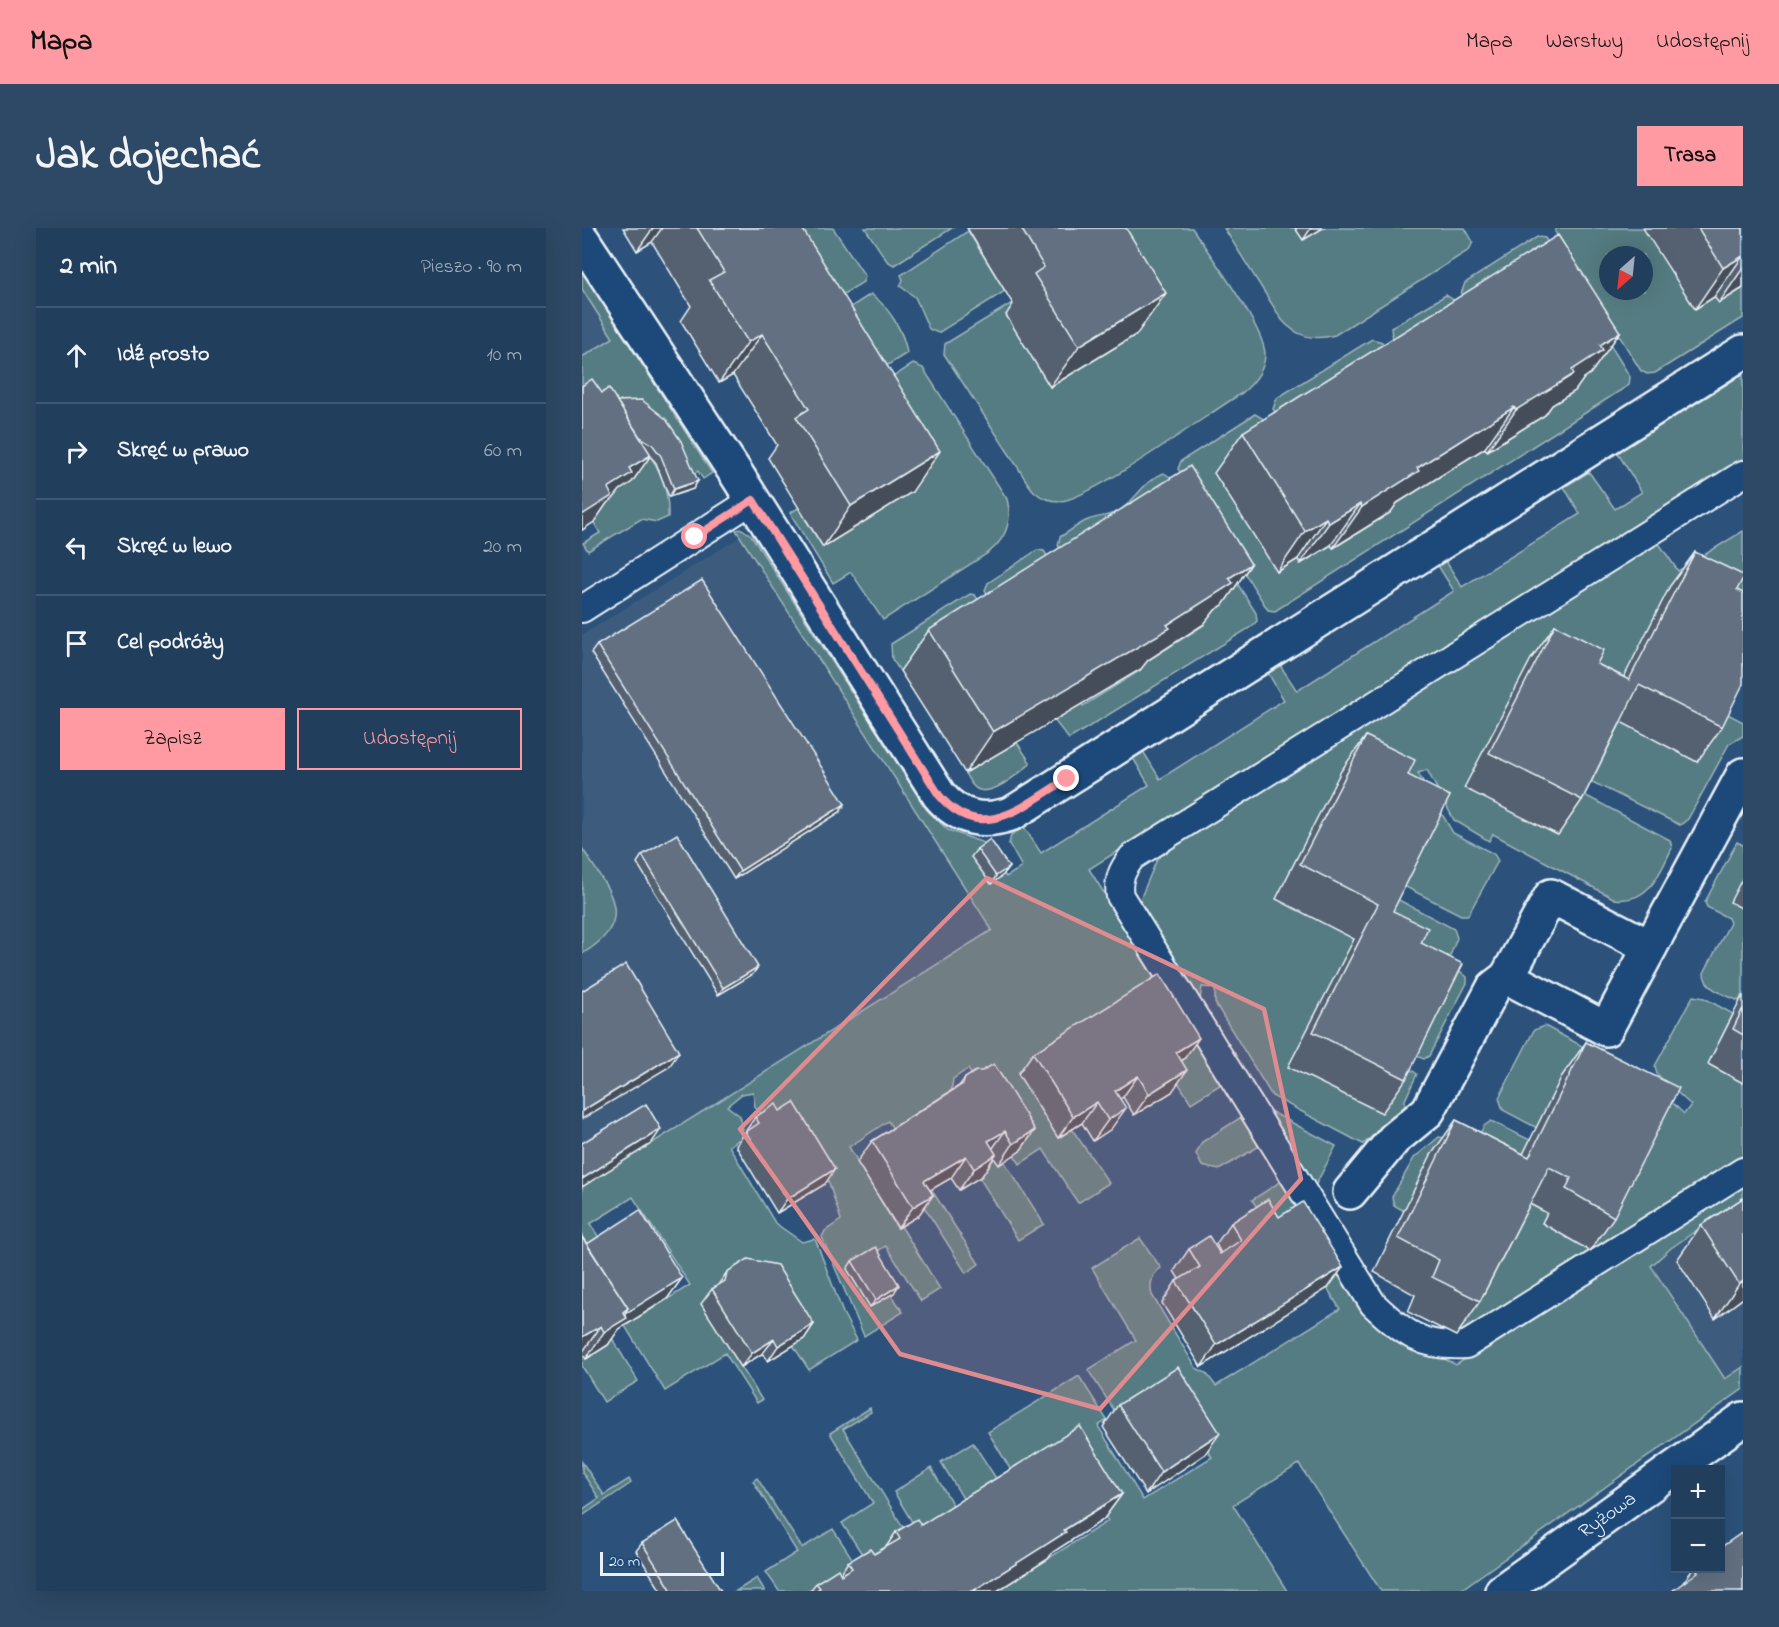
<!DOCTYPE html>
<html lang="pl">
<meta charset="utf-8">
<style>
:root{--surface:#213e5c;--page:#2d4965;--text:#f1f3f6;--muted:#a2aebb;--line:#3e5772;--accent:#ff9aa2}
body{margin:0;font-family:"Indie Flower",sans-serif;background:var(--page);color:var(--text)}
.controls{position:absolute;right:18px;bottom:18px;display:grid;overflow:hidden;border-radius:0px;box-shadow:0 6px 24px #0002}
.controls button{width:54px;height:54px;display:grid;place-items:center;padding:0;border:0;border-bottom:2px solid var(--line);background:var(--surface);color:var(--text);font:30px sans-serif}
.compass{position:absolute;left:1017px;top:18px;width:54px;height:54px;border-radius:50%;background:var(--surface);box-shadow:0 6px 24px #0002;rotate:207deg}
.scale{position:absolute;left:18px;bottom:15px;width:124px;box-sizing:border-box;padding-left:6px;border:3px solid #e8f1f8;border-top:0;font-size:16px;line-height:21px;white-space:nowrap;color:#e8f1f8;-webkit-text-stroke:4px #1f4a7a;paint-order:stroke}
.stop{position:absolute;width:18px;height:18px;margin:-14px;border:4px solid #ff9aa2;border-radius:50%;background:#fff}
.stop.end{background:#ff9aa2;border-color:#fff;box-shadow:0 2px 6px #0008}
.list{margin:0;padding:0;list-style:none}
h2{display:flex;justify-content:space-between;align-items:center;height:78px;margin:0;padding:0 24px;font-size:26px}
h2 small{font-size:20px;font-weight:400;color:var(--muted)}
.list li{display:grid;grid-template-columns:39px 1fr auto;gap:18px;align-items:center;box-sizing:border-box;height:96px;padding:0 24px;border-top:2px solid var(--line)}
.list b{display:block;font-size:22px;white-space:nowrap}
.list em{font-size:20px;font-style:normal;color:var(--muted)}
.actions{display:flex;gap:12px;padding:18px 24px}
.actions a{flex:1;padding:14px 0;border:2px solid var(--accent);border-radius:0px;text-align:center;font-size:21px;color:var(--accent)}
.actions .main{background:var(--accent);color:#111}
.icon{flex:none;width:33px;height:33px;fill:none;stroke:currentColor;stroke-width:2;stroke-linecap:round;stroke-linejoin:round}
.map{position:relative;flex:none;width:1161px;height:1363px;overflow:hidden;border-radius:0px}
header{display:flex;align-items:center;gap:36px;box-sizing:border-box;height:84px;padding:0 30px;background:var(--accent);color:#111}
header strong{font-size:28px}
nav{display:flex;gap:33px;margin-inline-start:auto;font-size:21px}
.intro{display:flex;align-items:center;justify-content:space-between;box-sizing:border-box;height:144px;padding:0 36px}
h1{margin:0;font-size:42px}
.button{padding:15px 27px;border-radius:0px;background:var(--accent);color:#111;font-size:21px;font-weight:700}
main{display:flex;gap:36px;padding:0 36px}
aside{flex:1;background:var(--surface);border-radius:0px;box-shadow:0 6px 24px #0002}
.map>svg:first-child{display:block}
.built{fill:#3c5b7d}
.green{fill:#557b82;stroke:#9eb6bd;stroke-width:1.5;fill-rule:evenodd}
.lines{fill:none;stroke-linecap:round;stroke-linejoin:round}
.service-casing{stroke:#e8f1f8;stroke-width:30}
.minor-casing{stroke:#e8f1f8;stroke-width:38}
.tertiary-casing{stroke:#e8f1f8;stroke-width:38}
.service{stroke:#1f4a7a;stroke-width:26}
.minor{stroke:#1f4a7a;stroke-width:33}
.tertiary{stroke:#1f4a7a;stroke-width:33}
.wall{fill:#54606f;stroke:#e8f1f8;stroke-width:1.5}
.shaded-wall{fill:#454e5a;stroke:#e8f1f8;stroke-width:1.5}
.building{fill:#627081;stroke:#e8f1f8;stroke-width:1.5}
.route{stroke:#ff9aa2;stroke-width:8}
.marked{fill:#df8c90;fill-opacity:0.2;stroke:#df8c90;stroke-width:4.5;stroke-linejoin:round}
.labels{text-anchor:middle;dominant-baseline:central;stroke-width:5;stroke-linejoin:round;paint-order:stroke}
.street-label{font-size:20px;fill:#e8f1f8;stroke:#1f4a7a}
</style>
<header>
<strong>Mapa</strong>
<nav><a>Mapa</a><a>Warstwy</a><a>Udostępnij</a></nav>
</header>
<div class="intro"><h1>Jak dojechać</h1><a class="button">Trasa</a></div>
<main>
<aside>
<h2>2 min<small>Pieszo · 90 m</small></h2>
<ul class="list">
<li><svg class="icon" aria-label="ahead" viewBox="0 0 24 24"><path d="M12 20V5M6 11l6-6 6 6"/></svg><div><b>Idź prosto</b></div><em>10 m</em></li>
<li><svg class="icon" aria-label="right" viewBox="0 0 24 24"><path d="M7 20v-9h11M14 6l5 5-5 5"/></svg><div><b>Skręć w prawo</b></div><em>60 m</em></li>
<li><svg class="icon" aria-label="left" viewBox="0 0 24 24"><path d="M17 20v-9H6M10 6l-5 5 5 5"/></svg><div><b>Skręć w lewo</b></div><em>20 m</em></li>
<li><svg class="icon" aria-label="arrive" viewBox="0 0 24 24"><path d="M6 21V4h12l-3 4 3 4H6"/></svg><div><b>Cel podróży</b></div></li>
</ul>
<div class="actions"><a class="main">Zapisz</a><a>Udostępnij</a></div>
</aside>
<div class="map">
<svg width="1161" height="1363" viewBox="0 0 1161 1363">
<rect width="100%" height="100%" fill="#2c527b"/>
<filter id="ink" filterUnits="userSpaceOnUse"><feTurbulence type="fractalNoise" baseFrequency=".0167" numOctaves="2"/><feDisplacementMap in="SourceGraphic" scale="12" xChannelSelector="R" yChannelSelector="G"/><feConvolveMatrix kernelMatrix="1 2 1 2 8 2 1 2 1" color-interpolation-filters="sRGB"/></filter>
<g filter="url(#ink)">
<g class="built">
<polygon points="0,61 32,110 0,129"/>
<polygon points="158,309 411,702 0,959 0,407"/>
<polygon points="1161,957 1161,1139 1143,1151 1058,1023"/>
</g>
<g class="green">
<polygon points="166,0 251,0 283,48 281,54 260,67"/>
<polygon points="283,0 370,0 312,37 305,33"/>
<path d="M547,0H610C627,26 682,99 683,126C683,142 672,155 660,165C627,185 508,272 478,273C454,273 447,258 437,241L362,126L363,116L430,75L433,80L424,87L468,159L555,106L506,25Z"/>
<path d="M642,0H713L721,12L741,0H883L891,14L887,22L753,107C731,113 715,109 700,92Z"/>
<path d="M975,0H1061L1137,74L1161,60V90L1073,145L1065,146L1059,143L973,4ZM1026,27H1062V63H1026Z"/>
<polygon points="386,3 423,63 356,105 347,101 333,69 318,58 321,52 319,47"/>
<polygon points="955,9 963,10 1048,149 1047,157 693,383 686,382 596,241 599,233 673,186 680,190 691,208 695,344 716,331 719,336 749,317 752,320 808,285 806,281 903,220 906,223 963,187 961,183 992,163 891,84 879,66 883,55"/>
<polygon points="0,43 130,245 121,251 116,243 106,250 94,221 0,191 0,129 31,110 0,61"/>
<path d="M289,66C307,79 322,104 325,125L266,162L230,104Z"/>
<polygon points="864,67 873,73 822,126 810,108 809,100"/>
<polygon points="790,111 800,114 812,133 703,201 691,181 695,170"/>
<path d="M331,136L341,140L425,271C431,294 424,311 406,325L301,392L269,344L251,355L208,285L216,280L241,319L273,173Z"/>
<polygon points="1161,146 1161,231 507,641 641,855 609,875 587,840 602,831 437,846 476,910 490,901 527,955 496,975 461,921 438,936 432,927 438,923 386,841 371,851 368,872 316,909 306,893 267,919 315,1000 319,998 358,1061 339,1073 304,1018 265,1040 309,1066 321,1084 282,1108 240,1009 243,1003 259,992 247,955 204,884 182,889 173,879 171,864 160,866 145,878 158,888 161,901 158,903 161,909 147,918 193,995 220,1014 232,1011 234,1013 261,1085 275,1112 227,1142 211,1117 120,1076 180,1172 175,1175 143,1125 83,1163 43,1098 108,1057 51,969 8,996 22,1017 0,1031 0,959 410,702 154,302 160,301 169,307 345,582 366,602 402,615 424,649 440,639 427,616 429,607 442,599 459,625 567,557 551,530 561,523 578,551 702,472 686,445 698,437 715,463 872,363 855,336 863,332 880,359 998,286 982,259 1007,244 1033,281 1060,264 1035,224"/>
<path d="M65,224C80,243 87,264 86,289L75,294L59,291L6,323L1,315L18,305L7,286Z"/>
<path d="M582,245L588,249L674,385L675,393L669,399L487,511L472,492L499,475L501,478L559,442L557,438L622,397L488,336L476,317L478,309C487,304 496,296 506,292C515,288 526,289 537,283C555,271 562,252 582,245Z"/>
<path d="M1161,303V412L883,560L975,607L997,564L1088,612L1090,620C1078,645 1067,676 1033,671L911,606L907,613L872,592L845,542L836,545L871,605L912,626L916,633L886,687H879L818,656L772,711L824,838L835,846L823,872V881L781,916L690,868L633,775V760L620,759L618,772L557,674L576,629L1076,314L1096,343Z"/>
<polygon points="455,322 462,323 476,344 415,382 403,362 406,355"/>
<polygon points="388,366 393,367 406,387 318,443 310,431 309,416"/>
<polygon points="1140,483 1161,494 1161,508 1147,516 1106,591 1098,597 1004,551 1033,492"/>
<path d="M434,513L448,534L447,537C436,546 409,569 395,561C389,558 386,550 383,545Z"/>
<path d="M1155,614L1161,617V764L1157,773C1144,767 1122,761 1122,745L1148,695L1146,690L1125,679L1123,674Z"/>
<path d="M0,620C27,663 57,692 0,726Z"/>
<polygon points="811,669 872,701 875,710 866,733 885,749 885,755 847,828 842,831 829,826 787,717"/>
<polygon points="1111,768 1122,770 1151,786 1126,836 1161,855 1161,927 1010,1022 1073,895 980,849 955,900 921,882 917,870 952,802 963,798 1072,857 1102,886 1109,877 1075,846 1073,838"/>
<polygon points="686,882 754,918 733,958"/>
<polygon points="661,888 679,917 637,942 620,938 614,926 620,914"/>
<polygon points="909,893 948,912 923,964 822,983 812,977 810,969 832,930 857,909 893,915 902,898"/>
<polygon points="408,924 422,933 462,996 436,1012 397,949"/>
<path d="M701,952L792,1096L874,1137L1161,957V970L1089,1020L1069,1038L1143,1151L1161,1139V1161L877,1363H799L717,1236L651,1277L705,1363H415L526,1293L481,1219L433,1249L406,1204L497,1148L525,1192L516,1198L561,1272L630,1229L583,1154L534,1185L506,1142L554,1112L510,1040L558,1010L579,1040C570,1046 567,1057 570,1067L614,1140L624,1145L634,1158L758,1081L706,996L692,1004L670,972Z"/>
<polygon points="349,961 397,1036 384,1045 336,969"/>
<polygon points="943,974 965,985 960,995 1008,1023 874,1108"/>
<polygon points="28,1107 56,1153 22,1174 0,1138 0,1125 4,1131 26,1117"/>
<polygon points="288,1180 289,1184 261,1201 332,1317 284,1332 260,1295 291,1275 248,1205"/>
<polygon points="391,1215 421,1261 388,1282 359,1234"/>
<polygon points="0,1234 22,1267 47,1251 49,1255 0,1288 0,1282 17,1270 0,1244"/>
<polygon points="349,1240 375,1284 338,1307 312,1264"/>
<polygon points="175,1250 220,1320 251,1301 275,1338 240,1363 197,1363 184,1344 215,1324 171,1253"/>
<polygon points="175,1350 183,1363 154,1363"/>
</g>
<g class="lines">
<defs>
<g id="service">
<path d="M1161,246L550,629C540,642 535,652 538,668L791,1076C821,1105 841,1120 884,1117L1161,943"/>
<polyline points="0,381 171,272"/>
</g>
<g id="minor">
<path d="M0,11L155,247L357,567C377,591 402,596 431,585L1161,124"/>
<polyline points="925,749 969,668 1068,719"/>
<polyline points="768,964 812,911 846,883 912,759 925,749 1024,801 1161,547"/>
</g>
<g id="tertiary">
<path id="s1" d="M920,1363L1161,1191"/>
</g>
</defs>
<use href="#service" class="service-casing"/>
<use href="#minor" class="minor-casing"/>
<use href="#tertiary" class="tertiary-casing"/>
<use href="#service" class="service"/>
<use href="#minor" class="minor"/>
<use href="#tertiary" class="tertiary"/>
</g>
<g class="wall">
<polygon points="41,0 220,0 330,264 241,319 186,230 195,217 151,147 137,155 99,93 109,78 70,14 55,23"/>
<polygon points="385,0 544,0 555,106 468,159 424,87 431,76"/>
<polygon points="713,0 741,0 721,12"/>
<polygon points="1061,0 1161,0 1161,60 1137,75 1132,69 1113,81"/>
<polygon points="1038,104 1009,145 1002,150 993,163 970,177 963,187 905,223 903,220 815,275 809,284 751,320 749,317 718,336 716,331 695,344 632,245 661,204"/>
<polygon points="0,158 20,165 35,173 111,261 87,269 74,235 68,228 50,254 38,262 31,271 25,275 12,294 0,302"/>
<polygon points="1113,324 1155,362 1140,499 1115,534 1039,494 1000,572 976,607 882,560 949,431 973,397 1015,436 1042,449 1088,358"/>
<polygon points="669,336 641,377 633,382 622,396 566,432 559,441 383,545 318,443 347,402"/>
<polygon points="15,417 263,576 258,584 152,651 9,425"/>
<polygon points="784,508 826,547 811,683 839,715 824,851 800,885 706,839 772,711 694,671 759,543"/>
<polygon points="395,621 427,639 421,647 409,656 389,629"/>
<polygon points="60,627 171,746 136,767 55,635"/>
<polygon points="1161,649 1161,681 1148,674"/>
<polygon points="1161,767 1161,855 1126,836"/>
<polygon points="1004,814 1032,989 1008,1023 960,995 965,985 948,976 898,1073 874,1108 826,1084 833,1067 792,1044 849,927 874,892 941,926 980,848"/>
<polygon points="451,825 602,831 599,833 590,864 552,887 541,869 538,871 529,901 511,913 500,895 476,910 436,846"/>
<polygon points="383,850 453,902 438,923 417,937 412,930 400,948 377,962 369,950 348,962 351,967 336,988 316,1000 275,934 290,913 377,858"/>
<polygon points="173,889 243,956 195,985 154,918"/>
<polygon points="1161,970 1161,1070 1133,1091 1095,1032 1119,997"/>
<polygon points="697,989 761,1039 746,1060 619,1139 580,1075 594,1053 597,1051 592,1043 607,1021 638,1026 639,1025 634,1016 649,995"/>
<polygon points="0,1009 5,1016 100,1050 85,1071 37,1101 26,1117 4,1131 0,1125"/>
<polygon points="270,1033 312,1065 288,1079 265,1041"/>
<polygon points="145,1044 232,1096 222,1111 186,1133 181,1125 159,1139 119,1076 130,1061 136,1057"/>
<polygon points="536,1177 623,1226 564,1266 521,1199"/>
<polygon points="540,1266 521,1292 471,1324 466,1331 415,1363 228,1363 234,1355 259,1345 266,1334 292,1326 304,1319 314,1304 339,1297"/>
<polygon points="60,1315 139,1363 79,1363 54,1323"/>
<polygon points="1111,1341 1138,1341 1161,1363 1100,1356"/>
</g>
<g class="shaded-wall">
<polygon points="71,0 80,0 70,14 55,23"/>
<polygon points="729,0 741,0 721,12"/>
<polygon points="1161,28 1132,69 1113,81 1141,40"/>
<polygon points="1161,40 1161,60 1137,75"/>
<polygon points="584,65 555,106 468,159 497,118"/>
<polygon points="1038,104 1009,145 1002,150 993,163 970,177 963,187 905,223 934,182 990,142 1018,117"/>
<polygon points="180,106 151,147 137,155 166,114"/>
<polygon points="932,179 903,220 815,275 809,284 751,320 780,279 835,240"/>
<polygon points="358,223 330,264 241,319 269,278"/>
<polygon points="69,227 50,254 38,262 31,271 25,275 12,294 0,302 0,287 26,260 47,240"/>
<polygon points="116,253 111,261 87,269 92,261"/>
<polygon points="778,276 749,317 718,336 747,295"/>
<polygon points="744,290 716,331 695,344 723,303"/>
<polygon points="669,336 641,377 633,382 622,396 566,432 559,441 383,545 411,504 585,397 647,350"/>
<polygon points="263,576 258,584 152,651 158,643"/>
<polygon points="427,639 421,647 409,656 414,648"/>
<polygon points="176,739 171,746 136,767 141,760"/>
<polygon points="617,810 602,831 579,846 594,824"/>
<polygon points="97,824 87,839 0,891 0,883"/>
<polygon points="605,842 590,864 552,887 567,866"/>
<polygon points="556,848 541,869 520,883 533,863"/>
<polygon points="515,874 500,895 476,910 491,889"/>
<polygon points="544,880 529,901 511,913 526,892"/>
<polygon points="79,901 69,916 0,959 0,951"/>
<polygon points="453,902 438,923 417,937 431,916"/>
<polygon points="423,903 408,924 406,913"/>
<polygon points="414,926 400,948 377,962 392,941"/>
<polygon points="384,928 369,950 328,974 342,953"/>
<polygon points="253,941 243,956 195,985 205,971"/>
<polygon points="351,967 336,988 316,1000 331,979"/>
<polygon points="761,1039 746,1060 619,1139 634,1117"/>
<polygon points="100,1050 85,1071 37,1101 26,1117 4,1131 22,1104 41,1084"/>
<polygon points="1161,1053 1161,1070 1133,1091 1157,1056"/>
<polygon points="317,1057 312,1065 288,1079 294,1072"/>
<polygon points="232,1096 222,1111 186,1133 196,1118"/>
<polygon points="19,1098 0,1125 0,1109"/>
<polygon points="192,1111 181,1125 159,1139 170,1125"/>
<polygon points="638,1205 623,1226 564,1266 579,1244"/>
<polygon points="540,1266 521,1292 471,1324 466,1331 415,1363 391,1363 482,1302"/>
</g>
<g class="building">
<polygon points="115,0 220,0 358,223 269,278 214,189 227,181 180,106 166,114 127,52 142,44"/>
<polygon points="439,0 544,0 584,65 497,118 452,46 462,39"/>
<polygon points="1116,0 1161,0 1161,28 1141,40"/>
<polygon points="976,7 1038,104 1018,117 1021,122 990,142 992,146 934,182 932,179 835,240 837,243 780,279 778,276 747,295 744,290 723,303 661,204"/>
<polygon points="10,151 20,165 27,160 69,227 47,240 50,245 26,260 30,268 0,287 0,158"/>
<polygon points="60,172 84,191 99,213 116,253 92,261 79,228 70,216 58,209 35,173"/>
<polygon points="608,238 669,336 647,350 651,355 585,397 588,400 411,504 347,402"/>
<polygon points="1113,324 1161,347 1161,350 1155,362 1161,365 1161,456 1140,499 1057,457 1000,572 907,525 973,397 1022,422 1015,436 1047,452"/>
<polygon points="120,352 263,576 158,643 15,417"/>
<polygon points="784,508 833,532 826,547 868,568 811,683 846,700 839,715 881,736 824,851 731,804 796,676 718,636"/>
<polygon points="95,606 176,739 141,760 60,627"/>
<polygon points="408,611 427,639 414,648 395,621"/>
<polygon points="44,736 97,824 0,883 0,763"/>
<polygon points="578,746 617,810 594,824 605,842 567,866 556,848 548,853 533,863 544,880 526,892 515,874 491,889 451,825"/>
<polygon points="1161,780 1161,807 1151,801"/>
<polygon points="1004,814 1097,860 1032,989 984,961 989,950 967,939 898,1073 850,1049 857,1032 816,1010 874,892 947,929"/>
<polygon points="412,836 453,902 431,916 423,903 406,913 414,926 392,941 384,928 342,953 351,967 331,979 290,913 381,856 383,850 394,843 400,843"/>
<polygon points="212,874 253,941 205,971 164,904 177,895 173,889 194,876 198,883"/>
<polygon points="64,876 79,901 0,951 0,915"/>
<polygon points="1161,970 1161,1053 1157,1056 1119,997"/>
<polygon points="686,971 697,989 721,974 761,1039 634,1117 594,1053 618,1039 607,1021 627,1008 638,1026 659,1012 649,995"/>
<polygon points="58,982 100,1050 43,1086 46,1080 5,1016"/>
<polygon points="0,1009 46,1080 41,1084 45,1090 22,1104 19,1098 0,1109"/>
<polygon points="294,1019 317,1057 294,1072 270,1033"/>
<polygon points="166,1031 195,1037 232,1096 196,1118 192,1111 170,1125 130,1061 143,1053 145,1044"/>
<polygon points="596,1139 638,1205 579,1244 536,1177"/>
<polygon points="498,1198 540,1266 482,1302 484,1304 391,1363 233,1363 238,1360 234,1355 256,1341 259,1347 264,1344 270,1340 266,1334 288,1321 292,1326 318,1311 314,1304 335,1291 339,1297"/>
<polygon points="95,1293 139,1363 90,1363 60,1315"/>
<polygon points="1161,1304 1161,1363 1090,1363 1116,1344 1113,1341 1138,1341 1138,1320"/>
</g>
</g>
<g class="lines" filter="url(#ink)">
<path class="route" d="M113,309L171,272L357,567C398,618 443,577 485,551"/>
</g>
<path class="marked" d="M405,650L682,781L719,951L518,1181L318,1126L158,901Z"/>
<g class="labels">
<g class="street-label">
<text stroke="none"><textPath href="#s1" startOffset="130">Ryżowa</textPath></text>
</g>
</g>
</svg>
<div class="controls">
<button>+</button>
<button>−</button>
</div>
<svg class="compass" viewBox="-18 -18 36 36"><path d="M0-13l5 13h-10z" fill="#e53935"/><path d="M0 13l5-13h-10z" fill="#a2aebb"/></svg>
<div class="scale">20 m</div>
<div class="stop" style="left:113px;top:309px"></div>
<div class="stop end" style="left:485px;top:551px"></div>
</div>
</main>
